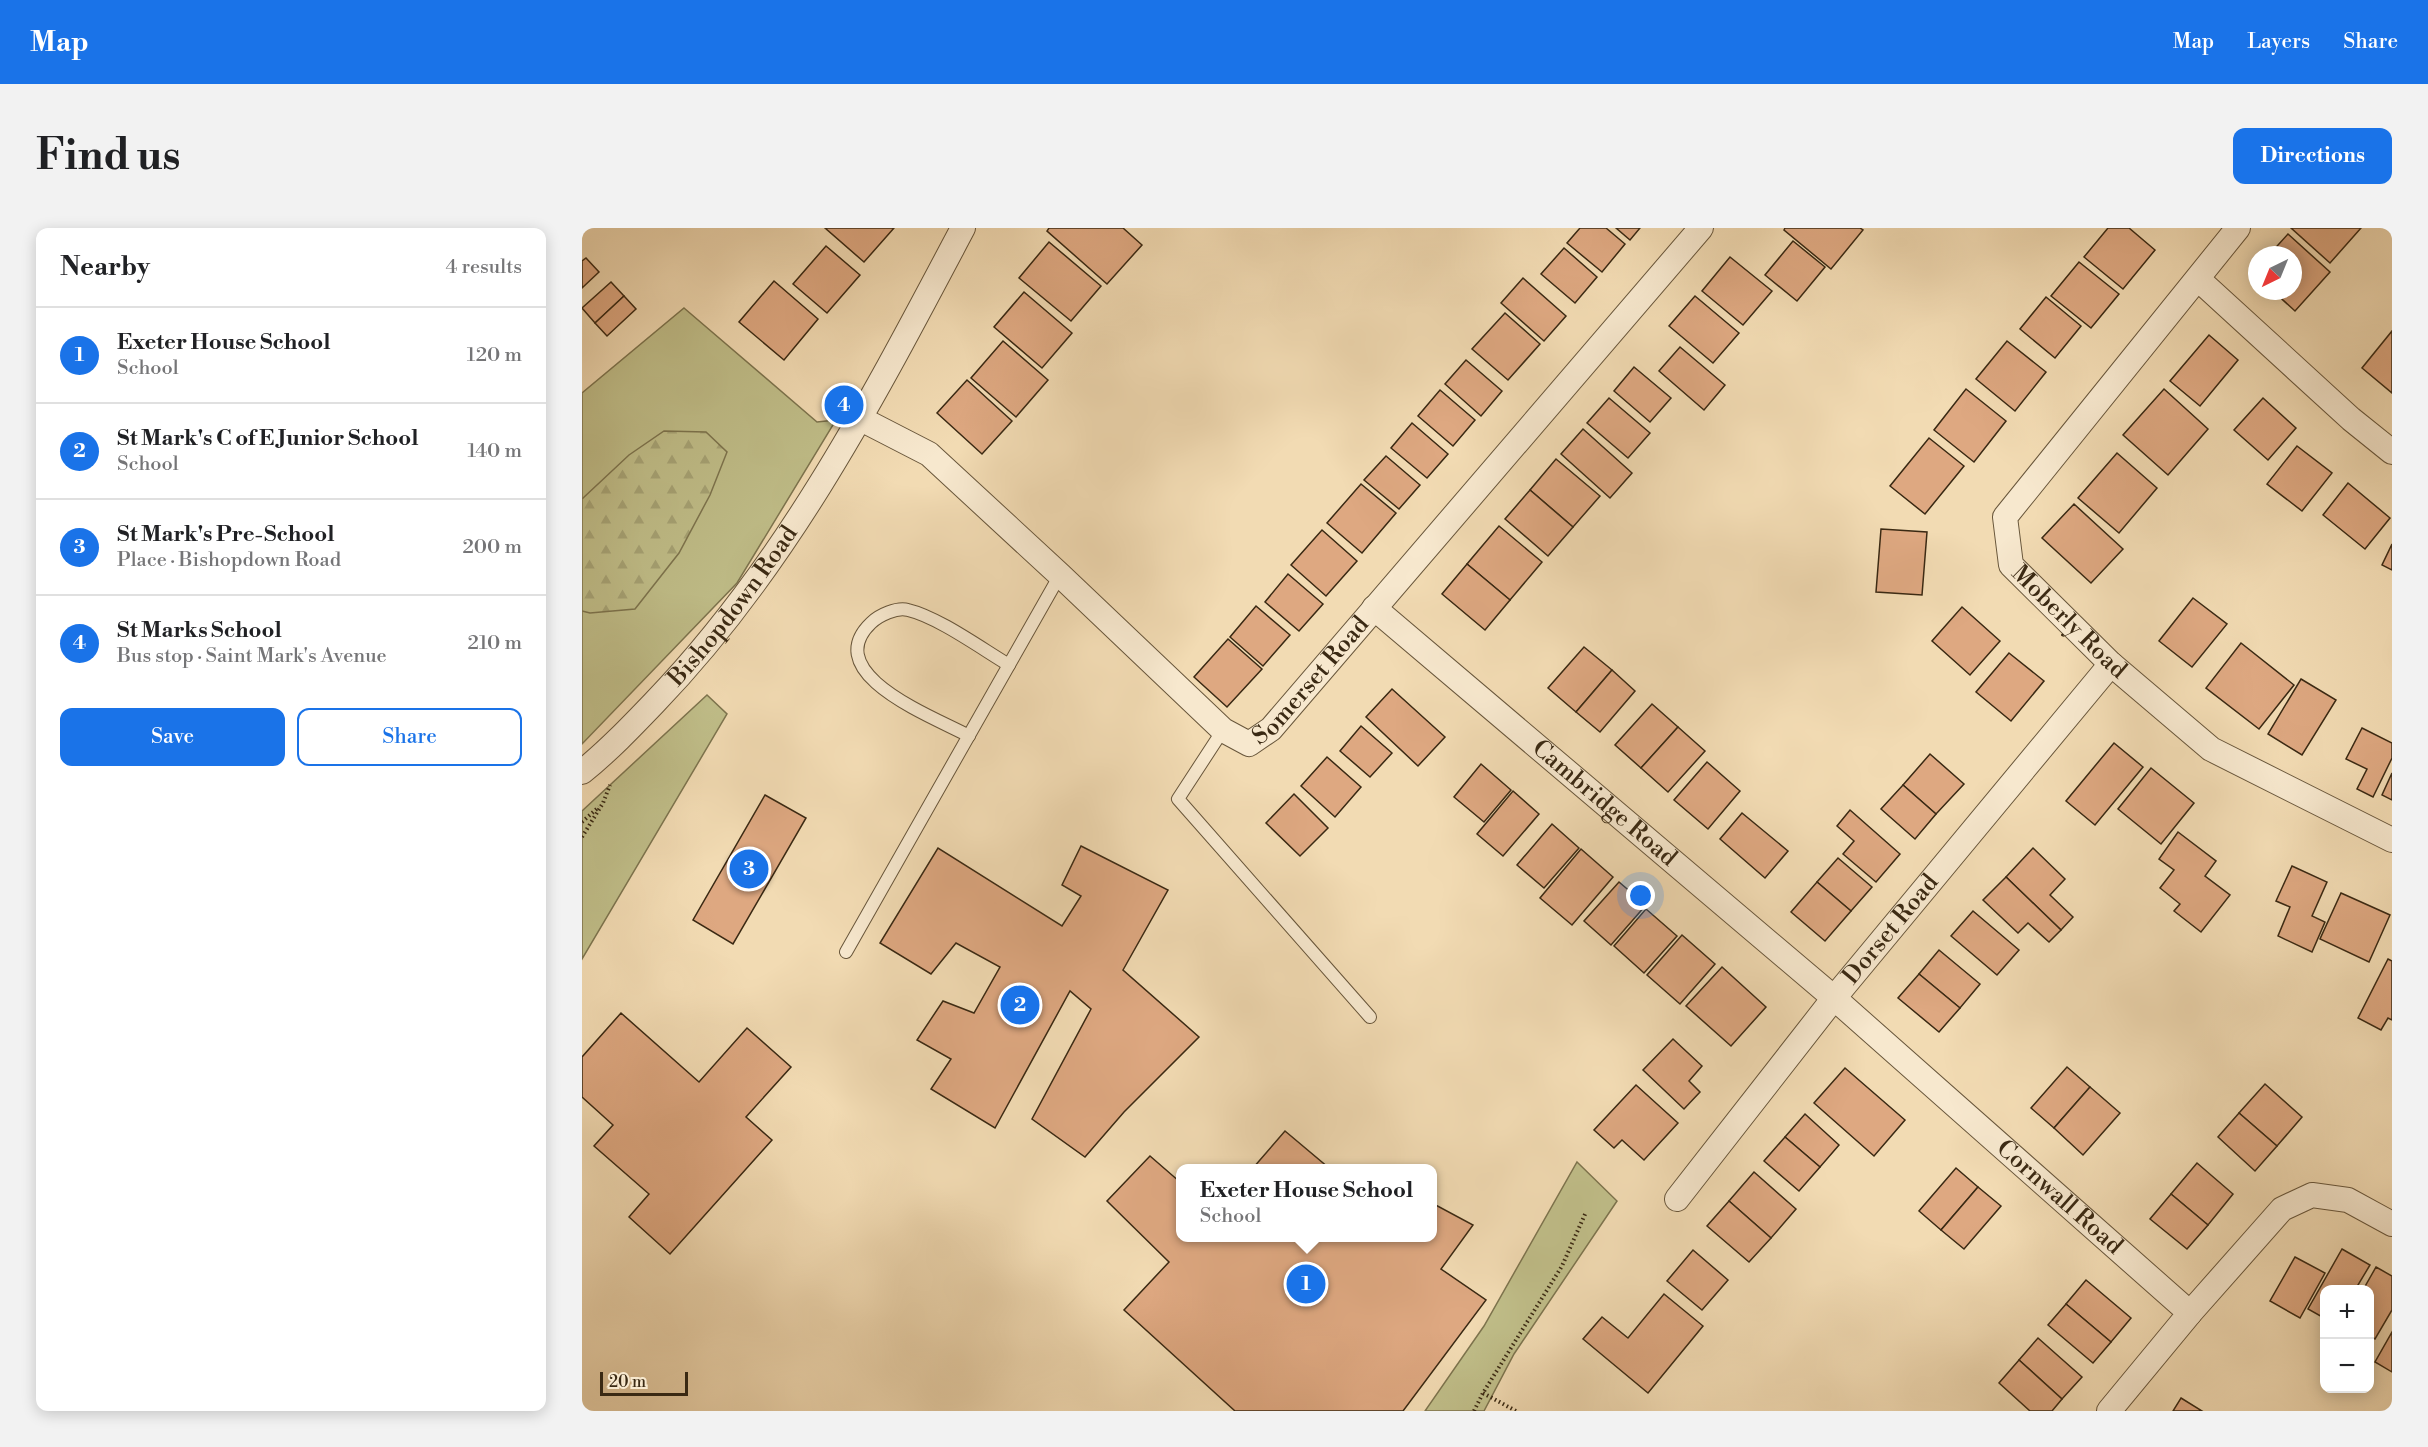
<!DOCTYPE html>
<meta charset="utf-8">
<style>
:root{--surface:#fff;--page:#f2f2f2;--text:#202124;--muted:#757577;--line:#e0e0e0;--accent:#1a73e8}
body{margin:0;font-family:"Libre Bodoni",serif;background:var(--page);color:var(--text)}
.controls{position:absolute;right:18px;bottom:18px;display:grid;overflow:hidden;border-radius:12px;box-shadow:0 3px 15px #0003}
.controls button{width:54px;height:54px;display:grid;place-items:center;padding:0;border:0;border-bottom:2px solid var(--line);background:var(--surface);color:var(--text);font:30px sans-serif}
.compass{position:absolute;left:1666px;top:18px;width:54px;height:54px;border-radius:50%;background:var(--surface);box-shadow:0 3px 15px #0003;rotate:223deg}
.scale{position:absolute;left:18px;bottom:15px;width:88px;box-sizing:border-box;padding-left:6px;border:3px solid #3a2913;border-top:0;font-size:16px;line-height:21px;white-space:nowrap;color:#3a2913;-webkit-text-stroke:4px #f7e8ce;paint-order:stroke}
.you{position:absolute;left:1059px;top:668px;width:21px;height:21px;margin:-15px;border:4px solid #fff;border-radius:50%;background:#1a73e8;box-shadow:0 0 0 9px #1a73e833}
.badge{display:grid;place-items:center;width:39px;height:39px;border-radius:50%;background:var(--accent);color:#fff;font-size:20px;font-weight:700}
.pin{position:absolute;translate:-50% -50%;border:3px solid #fff;box-shadow:0 2px 6px #0006}
.popup{position:absolute;left:594px;top:936px;width:261px;height:78px;box-sizing:border-box;display:grid;place-content:center;border-radius:12px;background:var(--surface);filter:drop-shadow(0 2px 4px #0005);font-size:20px;white-space:nowrap;color:var(--muted)}
.popup b{font-size:22px;color:var(--text)}
.popup::after{content:'';position:absolute;left:50%;top:100%;margin-left:-12px;border:12px solid transparent;border-top-color:var(--surface)}
.list{margin:0;padding:0;list-style:none}
h2{display:flex;justify-content:space-between;align-items:center;height:78px;margin:0;padding:0 24px;font-size:26px}
h2 small{font-size:20px;font-weight:400;color:var(--muted)}
.list li{display:grid;grid-template-columns:39px 1fr auto;gap:18px;align-items:center;box-sizing:border-box;height:96px;padding:0 24px;border-top:2px solid var(--line)}
.list b{display:block;font-size:22px;white-space:nowrap}
.list p{margin:0;font-size:20px;white-space:nowrap;color:var(--muted)}
.list em{font-size:20px;font-style:normal;color:var(--muted)}
.actions{display:flex;gap:12px;padding:18px 24px}
.actions a{flex:1;padding:14px 0;border:2px solid var(--accent);border-radius:12px;text-align:center;font-size:21px;color:var(--accent)}
.actions .main{background:var(--accent);color:#fff}
.map{position:relative;flex:none;width:1810px;height:1183px;overflow:hidden;border-radius:12px}
header{display:flex;align-items:center;gap:36px;box-sizing:border-box;height:84px;padding:0 30px;background:var(--accent);color:#fff}
header strong{font-size:28px}
nav{display:flex;gap:33px;margin-inline-start:auto;font-size:21px}
.intro{display:flex;align-items:center;justify-content:space-between;box-sizing:border-box;height:144px;padding:0 36px}
h1{margin:0;font-size:42px}
.button{padding:15px 27px;border-radius:12px;background:var(--accent);color:#fff;font-size:21px;font-weight:700}
main{display:flex;gap:36px;padding:0 36px}
aside{flex:1;background:var(--surface);border-radius:12px;box-shadow:0 3px 15px #0003}
.map>svg:first-child{display:block}
.green{fill:#c0be89;stroke:#7d744e;stroke-width:1.5}
.forest{fill:url(#forest-firs);stroke:#7d744e;stroke-width:1.5}
.building{fill:#dea881;stroke:#3a2913;stroke-width:1.5}
.lines{fill:none;stroke-linecap:round;stroke-linejoin:round}
.service-casing{stroke:#68563b;stroke-width:14}
.minor-casing{stroke:#68563b;stroke-width:26}
.path{stroke:#3a2913;stroke-width:4;stroke-dasharray:1.5 3;stroke-linecap:butt}
.service{stroke:#f7e8ce;stroke-width:12}
.minor{stroke:#f7e8ce;stroke-width:24}
.labels{text-anchor:middle;dominant-baseline:central;stroke-width:6;stroke-linejoin:round;paint-order:stroke}
.street-label{font-size:24px;fill:#3a2913;stroke:#f7e8ce}
</style>
<header>
<strong>Map</strong>
<nav><a>Map</a><a>Layers</a><a>Share</a></nav>
</header>
<div class="intro"><h1>Find us</h1><a class="button">Directions</a></div>
<main>
<aside>
<h2>Nearby<small>4 results</small></h2>
<ul class="list">
<li><span class="badge">1</span><div><b>Exeter House School</b><p>School</p></div><em>120 m</em></li>
<li><span class="badge">2</span><div><b>St Mark's C of E Junior School</b><p>School</p></div><em>140 m</em></li>
<li><span class="badge">3</span><div><b>St Mark's Pre-School</b><p>Place · Bishopdown Road</p></div><em>200 m</em></li>
<li><span class="badge">4</span><div><b>St Marks School</b><p>Bus stop · Saint Mark's Avenue</p></div><em>210 m</em></li>
</ul>
<div class="actions"><a class="main">Save</a><a>Share</a></div>
</aside>
<div class="map">
<svg width="1810" height="1183" viewBox="0 0 1810 1183">
<defs>
<pattern id="forest-firs" width="22" height="20" patternUnits="userSpaceOnUse" patternTransform="scale(1.5)"><rect width="22" height="20" fill="#c0be89"/><path d="M5 1l3.5 6h-7zM16 11l3.5 6h-7z" fill="#a6a375"/></pattern>
</defs>
<rect width="100%" height="100%" fill="#f2dbb3"/>
<filter id="stains"><feTurbulence type="fractalNoise" baseFrequency=".00333" numOctaves="4"/><feColorMatrix values="0 0 0 0 .2 0 0 0 0 .09 0 0 0 0 .02 0 0 0 .5 -.17"/></filter>
<radialGradient id="worn" r=".72"><stop offset=".6" stop-color="#630" stop-opacity="0"/><stop offset="1" stop-color="#630" stop-opacity=".3"/></radialGradient>
<g class="green">
<polygon points="102,80 235,194 254,192 155,355 0,516 0,165"/>
<polygon points="125,467 145,486 0,731 0,583"/>
<polygon points="995,934 1035,973 932,1126 902,1183 843,1183 902,1098"/>
</g>
<polygon class="forest" points="82,203 124,204 145,224 128,267 97,325 53,381 8,385 0,383 0,271 47,227"/>
<g class="building">
<polygon points="243,0 312,0 282,34"/>
<polygon points="467,0 541,0 560,17 525,56 465,3"/>
<polygon points="998,0 1024,0 1043,16 1020,44 985,15"/>
<polygon points="1034,0 1058,0 1048,12"/>
<polygon points="1203,0 1278,0 1281,2 1249,41 1202,2"/>
<polygon points="1526,0 1547,0 1573,22 1541,61 1502,29"/>
<polygon points="1709,0 1779,0 1748,35"/>
<polygon points="1706,6 1748,44 1713,83 1691,63 1711,63 1711,27 1687,27"/>
<polygon points="1211,13 1243,39 1215,73 1183,47"/>
<polygon points="467,14 519,58 489,93 437,50"/>
<polygon points="244,18 278,47 245,85 211,56"/>
<polygon points="982,20 1015,49 993,75 959,46"/>
<polygon points="1148,29 1190,63 1161,97 1120,63"/>
<polygon points="4,30 17,44 0,60 0,33"/>
<polygon points="1497,34 1537,66 1509,100 1469,68"/>
<polygon points="941,50 984,88 962,113 919,75"/>
<polygon points="192,53 236,91 202,132 157,94"/>
<polygon points="29,54 42,68 13,95 0,80"/>
<polygon points="442,64 490,105 460,140 412,99"/>
<polygon points="42,68 54,81 25,108 13,95"/>
<polygon points="1113,68 1157,105 1131,135 1087,98"/>
<polygon points="1464,69 1499,98 1473,130 1438,101"/>
<polygon points="923,85 958,116 926,152 890,121"/>
<polygon points="1810,103 1810,165 1780,140"/>
<polygon points="1627,107 1656,132 1618,178 1588,153"/>
<polygon points="421,113 466,152 434,189 389,150"/>
<polygon points="1425,113 1464,144 1433,183 1394,151"/>
<polygon points="1098,119 1143,157 1122,182 1077,143"/>
<polygon points="884,132 920,163 899,188 863,156"/>
<polygon points="1052,139 1089,170 1068,194 1032,163"/>
<polygon points="385,152 430,193 400,226 355,185"/>
<polygon points="1384,161 1424,193 1392,234 1352,202"/>
<polygon points="1582,161 1626,201 1586,247 1541,207"/>
<polygon points="858,162 893,192 871,218 836,188"/>
<polygon points="1027,170 1068,205 1046,230 1005,195"/>
<polygon points="1681,170 1714,200 1686,232 1652,202"/>
<polygon points="830,195 866,226 845,250 809,220"/>
<polygon points="1001,201 1050,245 1028,270 979,226"/>
<polygon points="1347,210 1382,238 1343,286 1308,258"/>
<polygon points="1715,218 1750,245 1720,283 1685,256"/>
<polygon points="1535,225 1575,260 1537,305 1496,270"/>
<polygon points="804,228 838,257 817,281 782,252"/>
<polygon points="974,231 1018,268 991,299 948,262"/>
<polygon points="1766,255 1808,290 1783,321 1741,287"/>
<polygon points="779,256 814,285 780,325 745,295"/>
<polygon points="948,262 991,299 966,328 923,291"/>
<polygon points="1492,276 1541,321 1509,355 1460,310"/>
<polygon points="917,298 960,334 928,372 885,336"/>
<polygon points="1299,301 1345,304 1340,367 1294,364"/>
<polygon points="740,302 775,333 744,368 709,337"/>
<polygon points="1810,316 1810,342 1800,337"/>
<polygon points="885,336 928,372 903,402 860,366"/>
<polygon points="706,346 741,376 717,403 683,374"/>
<polygon points="1611,370 1645,396 1610,439 1577,413"/>
<polygon points="674,378 708,407 681,438 648,409"/>
<polygon points="1380,379 1418,413 1388,447 1350,413"/>
<polygon points="646,411 680,441 645,479 612,449"/>
<polygon points="1659,415 1712,457 1677,501 1624,460"/>
<polygon points="1002,419 1030,442 994,484 966,460"/>
<polygon points="1427,425 1462,453 1429,493 1394,464"/>
<polygon points="1030,442 1053,463 1018,504 994,484"/>
<polygon points="1719,451 1754,472 1720,527 1686,506"/>
<polygon points="810,461 863,509 836,538 784,489"/>
<polygon points="1070,476 1096,499 1059,540 1033,517"/>
<polygon points="779,498 810,525 788,549 758,523"/>
<polygon points="1096,499 1123,523 1086,564 1059,540"/>
<polygon points="1780,500 1810,515 1810,530 1791,569 1775,561 1785,541 1764,531"/>
<polygon points="1532,515 1561,539 1513,597 1484,573"/>
<polygon points="1348,526 1382,556 1354,586 1321,557"/>
<polygon points="745,529 779,559 753,589 719,558"/>
<polygon points="1125,534 1158,563 1126,601 1092,572"/>
<polygon points="899,536 929,562 902,594 872,569"/>
<polygon points="1569,540 1612,575 1579,616 1536,581"/>
<polygon points="1810,545 1810,572 1800,567"/>
<polygon points="1321,557 1354,586 1333,611 1299,581"/>
<polygon points="931,563 957,586 921,628 895,606"/>
<polygon points="712,566 746,600 718,628 684,595"/>
<polygon points="183,567 224,590 151,716 111,692"/>
<polygon points="1268,582 1318,626 1294,654 1261,626 1272,613 1255,598"/>
<polygon points="1160,585 1206,623 1183,650 1138,611"/>
<polygon points="970,596 997,620 962,660 935,637"/>
<polygon points="1596,604 1634,633 1623,648 1648,667 1619,704 1592,683 1598,676 1578,660 1592,642 1577,631"/>
<polygon points="499,618 586,662 541,742 617,809 542,884 503,929 450,891 509,781 488,763 413,900 349,861 369,831 335,812 361,773 392,785 418,739 374,715 349,746 298,715 356,620 480,698 499,668 480,657"/>
<polygon points="1451,620 1483,651 1468,667 1491,689 1479,702 1424,649"/>
<polygon points="999,621 1031,649 990,697 958,670"/>
<polygon points="1256,630 1290,659 1269,683 1235,654"/>
<polygon points="1710,638 1745,654 1730,688 1743,694 1730,724 1696,708 1708,679 1694,673"/>
<polygon points="1424,649 1479,702 1467,714 1446,695 1436,705 1401,672"/>
<polygon points="1037,654 1064,677 1029,717 1002,693"/>
<polygon points="1235,654 1269,683 1243,713 1209,684"/>
<polygon points="1759,665 1808,687 1787,734 1738,711"/>
<polygon points="1064,681 1095,708 1062,745 1032,718"/>
<polygon points="1391,683 1437,722 1415,747 1369,708"/>
<polygon points="1100,707 1133,736 1098,776 1065,747"/>
<polygon points="1357,722 1398,756 1378,780 1337,746"/>
<polygon points="1806,731 1810,733 1810,792 1806,790 1799,802 1776,790"/>
<polygon points="1140,739 1184,779 1149,818 1104,778"/>
<polygon points="1337,746 1378,780 1357,804 1316,770"/>
<polygon points="39,785 117,854 165,800 209,839 164,889 190,912 88,1026 47,989 67,966 12,918 31,897 0,869 0,829"/>
<polygon points="1091,811 1120,838 1107,853 1118,864 1102,881 1061,842"/>
<polygon points="1485,839 1508,859 1472,900 1449,880"/>
<polygon points="1263,840 1323,892 1292,928 1232,875"/>
<polygon points="1683,856 1720,889 1695,918 1657,885"/>
<polygon points="1054,857 1096,895 1062,932 1040,912 1032,920 1012,902"/>
<polygon points="1508,859 1538,885 1501,927 1472,900"/>
<polygon points="1657,885 1695,918 1673,943 1636,909"/>
<polygon points="1223,886 1257,917 1238,939 1203,909"/>
<polygon points="703,903 747,940 671,940"/>
<polygon points="1203,909 1238,939 1217,963 1182,933"/>
<polygon points="568,928 598,954 598,1010 850,1010 850,975 891,997 859,1041 904,1072 821,1183 653,1183 542,1082 587,1034 525,973"/>
<polygon points="1615,935 1651,966 1626,997 1589,966"/>
<polygon points="1374,940 1396,959 1359,1002 1337,983"/>
<polygon points="1172,944 1214,981 1189,1010 1147,973"/>
<polygon points="1396,959 1419,978 1382,1021 1359,1002"/>
<polygon points="1589,966 1626,997 1605,1021 1568,991"/>
<polygon points="1147,973 1189,1010 1167,1034 1125,998"/>
<polygon points="1760,1021 1788,1037 1773,1062 1742,1062 1742,1090 1726,1081"/>
<polygon points="1111,1022 1146,1052 1120,1082 1085,1053"/>
<polygon points="1713,1029 1743,1045 1718,1090 1688,1073"/>
<polygon points="1794,1039 1810,1048 1810,1082 1793,1111 1788,1108 1788,1062 1781,1062"/>
<polygon points="1504,1052 1549,1090 1529,1114 1484,1076"/>
<polygon points="1082,1066 1121,1098 1066,1165 1001,1111 1020,1089 1046,1110"/>
<polygon points="1484,1076 1529,1114 1511,1135 1466,1097"/>
<polygon points="1810,1104 1810,1144 1793,1134"/>
<polygon points="1456,1110 1500,1149 1480,1171 1437,1132"/>
<polygon points="1437,1132 1480,1171 1470,1183 1448,1183 1417,1155"/>
<polygon points="1599,1170 1620,1183 1591,1183"/>
</g>
<g class="lines">
<defs>
<g id="service">
<polyline points="641,502 596,571 788,789"/>
<path d="M387,508C352,489 236,446 289,395C297,387 315,379 326,382C356,389 400,421 427,437"/>
<polyline points="264,724 478,347"/>
</g>
<g id="minor">
<path id="s1" d="M1656,0L1423,289L1429,337L1529,436L1629,521L1810,612"/>
<polyline points="1616,51 1769,191 1810,224"/>
<path id="s2" d="M279,191L347,226L478,347L641,502L667,516L689,501L1119,0"/>
<path id="s3" d="M792,380L1252,770L1608,1085L1527,1183"/>
<path id="s4" d="M0,544C26,523 49,499 72,475C205,337 292,168 381,0"/>
<path id="s5" d="M1095,971L1252,770L1529,436"/>
<polyline points="1608,1085 1700,981 1730,967 1766,972 1810,996"/>
</g>
</defs>
<use href="#service" class="service-casing"/>
<use href="#minor" class="minor-casing"/>
<g class="path">
<polyline points="0,594 17,579"/>
<polyline points="0,609 21,575 28,557"/>
<polyline points="901,1165 934,1183"/>
<polyline points="892,1183 901,1165 980,1038 1004,984"/>
</g>
<use href="#service" class="service"/>
<use href="#minor" class="minor"/>
</g>
<g class="labels">
<g class="street-label">
<text stroke="none"><textPath href="#s4" startOffset="225">Bishopdown Road</textPath></text>
<text stroke="none"><textPath href="#s1" startOffset="501">Moberly Road</textPath></text>
<text stroke="none"><textPath href="#s2" startOffset="598">Somerset Road</textPath></text>
<text stroke="none"><textPath href="#s3" startOffset="302">Cambridge Road</textPath></text>
<text stroke="none"><textPath href="#s5" startOffset="344">Dorset Road</textPath></text>
<text stroke="none"><textPath href="#s3" startOffset="904">Cornwall Road</textPath></text>
</g>
</g>
<rect width="100%" height="100%" filter="url(#stains)"/>
<rect width="100%" height="100%" fill="url(#worn)"/>
</svg>
<div class="controls">
<button>+</button>
<button>−</button>
</div>
<svg class="compass" viewBox="-18 -18 36 36"><path d="M0-13l5 13h-10z" fill="#e53935"/><path d="M0 13l5-13h-10z" fill="#757577"/></svg>
<div class="scale">20 m</div>
<div class="you"></div>
<div class="pin badge" style="left:724px;top:1056px">1</div>
<div class="popup"><b>Exeter House School</b>School</div>
<div class="pin badge" style="left:438px;top:777px">2</div>
<div class="pin badge" style="left:167px;top:641px">3</div>
<div class="pin badge" style="left:262px;top:177px">4</div>
</div>
</main>
